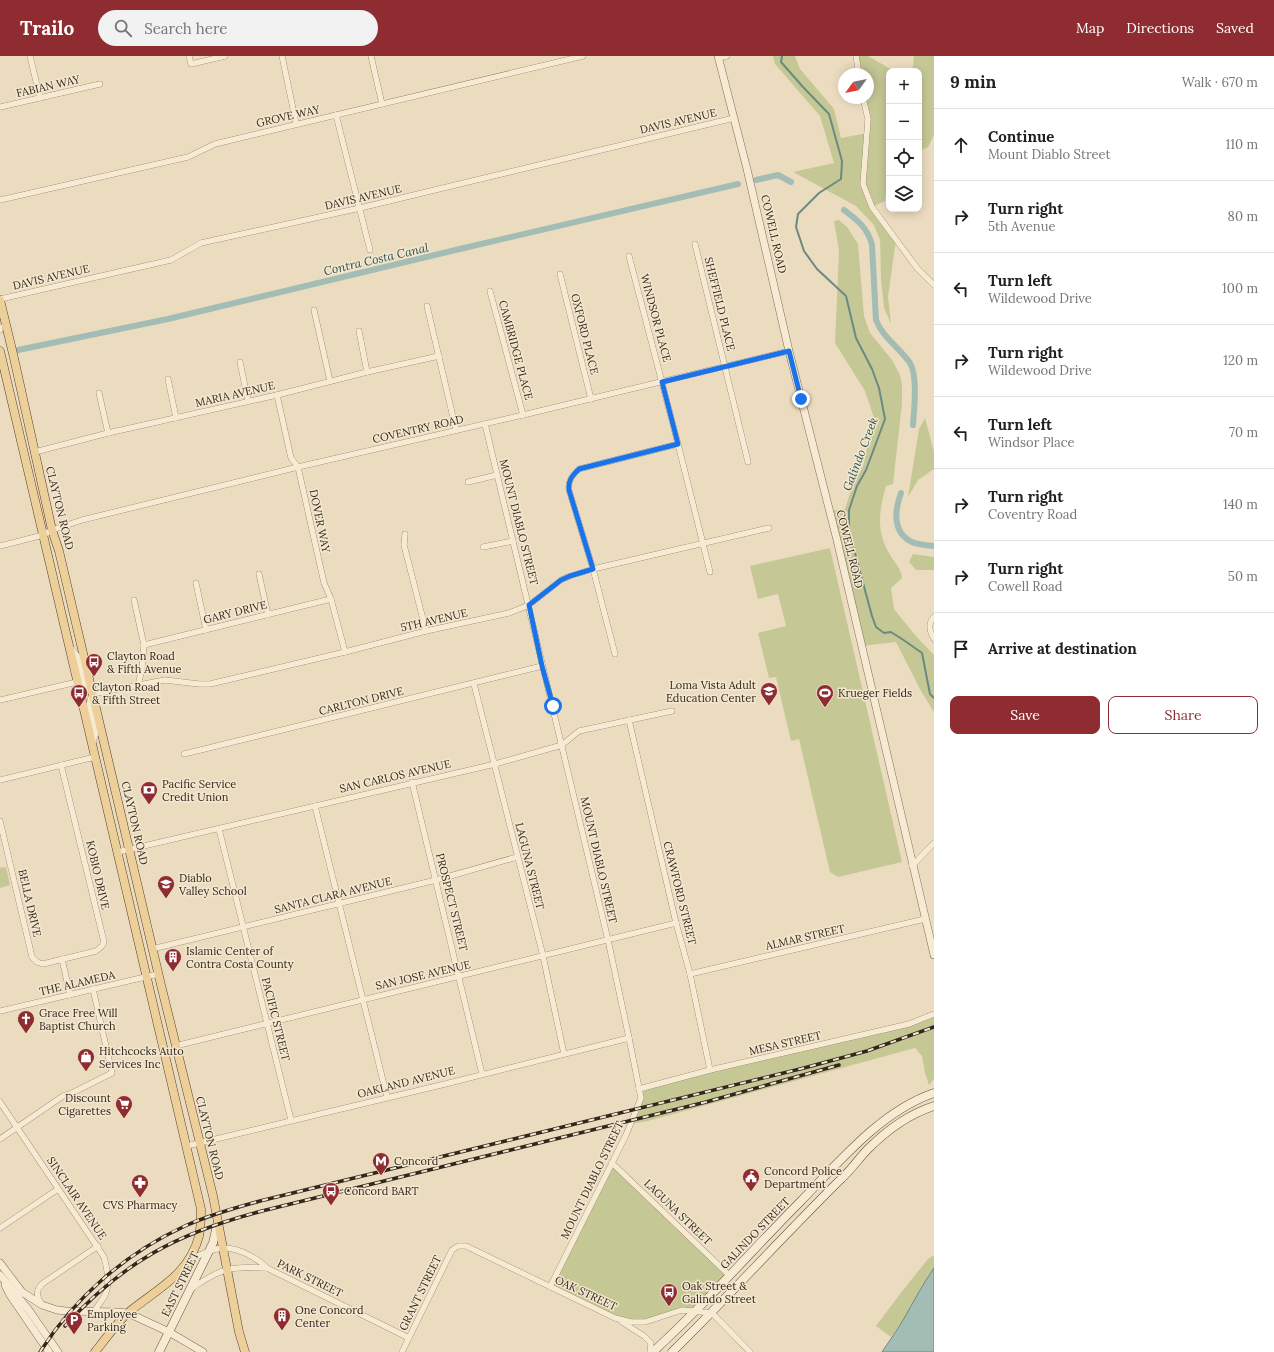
<!DOCTYPE html>
<meta charset="utf-8">
<style>
:root{--surface:#fff;--page:#f2f2f2;--text:#202124;--muted:#757577;--line:#e0e0e0;--accent:#8f2c32}
body{margin:0;font-family:Lora,serif;background:var(--page);color:var(--text)}
.controls{position:absolute;right:12px;top:12px;display:grid;overflow:hidden;border-radius:8px;box-shadow:0 2px 10px #0003}
.controls button{width:36px;height:36px;display:grid;place-items:center;padding:0;border:0;border-bottom:1px solid var(--line);background:var(--surface);color:var(--text);font:20px sans-serif}
.compass{position:absolute;left:838px;top:12px;width:36px;height:36px;border-radius:50%;background:var(--surface);box-shadow:0 2px 10px #0003;rotate:237deg}
.stop{position:absolute;width:12px;height:12px;margin:-9px;border:3px solid #1a73e8;border-radius:50%;background:#fff}
.stop.end{background:#1a73e8;border-color:#fff;box-shadow:0 1px 4px #0008}
.list{margin:0;padding:0;list-style:none}
h2{display:flex;justify-content:space-between;align-items:center;height:52px;margin:0;padding:0 16px;font-size:17px}
h2 small{font-size:13px;font-weight:400;color:var(--muted)}
.list li{display:grid;grid-template-columns:26px 1fr auto;gap:12px;align-items:center;box-sizing:border-box;height:72px;padding:0 16px;border-top:1px solid var(--line)}
.list b{display:block;font-size:15px;white-space:nowrap}
.list p{margin:0;font-size:13px;white-space:nowrap;color:var(--muted)}
.list em{font-size:13px;font-style:normal;color:var(--muted)}
.actions{display:flex;gap:8px;padding:12px 16px}
.actions a{flex:1;padding:9px 0;border:1px solid var(--accent);border-radius:8px;text-align:center;font-size:14px;color:var(--accent)}
.actions .main{background:var(--accent);color:#fff}
.icon{flex:none;width:22px;height:22px;fill:none;stroke:currentColor;stroke-width:2;stroke-linecap:round;stroke-linejoin:round}
.map{position:relative;flex:none;width:934px;height:1296px;overflow:hidden}
header{display:flex;align-items:center;gap:24px;box-sizing:border-box;height:56px;padding:0 20px;background:var(--accent);color:#fff}
header strong{font-size:19px}
nav{display:flex;gap:22px;margin-inline-start:auto;font-size:14px}
.search{width:280px;height:36px;background:var(--page);display:flex;align-items:center;gap:10px;box-sizing:border-box;padding:0 14px;border-radius:22px;color:var(--muted);font-size:15px}
main{display:flex}
aside{flex:1;background:var(--surface)}
.map>svg:first-child{display:block}
.green{fill:#c5c895}
.water{fill:#a3bdb4;stroke:#6b8a81}
.lines{fill:none;stroke-linecap:round;stroke-linejoin:round}
.stream{stroke:#6b8a81;stroke-width:2}
.canal{stroke:#a3bdb4;stroke-width:6}
.minor-casing{stroke:#836d59;stroke-width:6}
.tertiary-casing{stroke:#836d59;stroke-width:8}
.secondary-casing{stroke:#654f3c;stroke-width:9}
.primary-casing{stroke:#513c2d;stroke-width:9}
.minor{stroke:#f7ead3;stroke-width:5.5}
.tertiary{stroke:#f7ead3;stroke-width:7}
.secondary{stroke:#f7ead3;stroke-width:8}
.primary{stroke:#edcf99;stroke-width:8}
.rail-casing{stroke:#33271d;stroke-width:3.5}
.rail{stroke:#f3e7cf;stroke-width:2;stroke-dasharray:6;stroke-linecap:butt}
.route{stroke:#1a73e8;stroke-width:5}
.labels{text-anchor:middle;dominant-baseline:central;stroke-width:3;stroke-linejoin:round;paint-order:stroke}
.street-label{font-size:11px;fill:#33271d;stroke:#f3e7cf}
.poi-label{font-size:11px;fill:#33271d;stroke:#f3e7cf;text-anchor:start}
.water-label{font-size:12px;font-style:italic;fill:#2d534e;stroke:#f3e7cf}
</style>
<header>
<strong>Trailo</strong>
<div class="search"><svg class="icon" aria-label="search" viewBox="0 0 24 24"><circle cx="10" cy="10" r="6"/><path d="M15 15l6 6"/></svg>Search here</div>
<nav><a>Map</a><a>Directions</a><a>Saved</a></nav>
</header>
<main>
<div class="map">
<svg width="934" height="1296" viewBox="0 0 934 1296">
<rect width="100%" height="100%" fill="#ebdcc0"/>
<g class="green">
<polygon points="773,0 795,0 800,13 834,53 841,82 867,77 863,42 868,42 868,18 859,18 854,0 868,0 894,15 889,15 889,109 885,145 872,151 896,184 888,241 891,268 884,252 881,223 880,184 874,169 856,150 793,116 834,107 820,60 775,8"/>
<polygon points="914,0 934,0 934,79 928,91 921,94 919,92 919,15 908,15 913,11"/>
<path d="M839,164L847,171L858,188L864,260L870,277L892,304L900,319L902,329V348L893,428L886,430C879,455 876,474 889,497C894,506 901,512 902,522L891,532L894,553L915,579L934,599V656L921,635L896,586L862,590L829,455L845,453L852,431L863,410L874,362L865,335L835,287L839,195L834,165Z"/>
<polygon points="925,362 934,396 934,413 918,424 908,441 919,373"/>
<polygon points="830,492 902,806 838,821 830,816 799,683 791,685 776,621 769,622 758,577 786,570 778,538 758,543 750,510"/>
<polygon points="913,498 934,501 934,514 916,514 909,506"/>
<polygon points="6,811 10,829 0,832 0,812"/>
<polygon points="934,958 934,1023 929,1029 925,1017 922,1000 915,992 648,1065 631,1068 641,1042 639,1033 909,968"/>
<polygon points="612,1107 729,1219 694,1255 682,1254 658,1262 631,1266 550,1231"/>
<polygon points="934,1199 934,1212 921,1232 902,1266 891,1281 876,1270 900,1238 928,1203"/>
</g>
<path class="water" d="M934,1212V1296H882C889,1285 897,1275 903,1264C913,1247 922,1229 934,1212Z"/>
<g class="lines">
<polyline class="stream" points="782,0 781,6 803,31 829,58 842,105 841,123 819,137 798,158 796,171 804,195 817,213 846,240 856,282 872,313 879,332 885,363 866,414 857,430 849,454 849,475 872,560 876,571 884,577 891,576 905,585 922,597 930,638 934,642"/>
<g class="canal">
<polyline points="756,124 778,119 791,126"/>
<path d="M844,154C857,164 868,172 872,189L876,264C883,282 900,292 910,307C918,320 914,354 913,369"/>
<polyline points="18,294 168,263 464,192 738,128"/>
<path d="M901,437C895,453 892,475 910,485C916,489 926,489 934,490"/>
</g>
<defs>
<g id="minor">
<polyline points="30,0 40,42"/>
<polyline points="189,0 191,8 225,0"/>
<polyline points="282,0 296,67"/>
<polyline points="371,0 382,48"/>
<polyline points="856,0 859,18"/>
<polyline points="718,2 727,0"/>
<polyline points="863,42 868,63 863,128 872,151 917,212 934,229"/>
<polyline points="0,51 100,28"/>
<polyline points="336,59 370,194"/>
<polyline points="0,144 188,101 215,88 583,0"/>
<polyline points="695,188 748,406"/>
<polyline points="629,200 678,388 710,516"/>
<polyline points="560,218 591,343"/>
<polyline points="490,235 523,359"/>
<polyline points="0,243 171,204 201,187 360,152 734,62"/>
<polyline points="427,250 456,374"/>
<polyline points="314,254 330,325"/>
<polyline points="0,271 0,274"/>
<polyline points="359,275 367,316"/>
<polyline points="240,306 248,345"/>
<polyline points="168,323 176,362"/>
<polyline points="99,337 108,377"/>
<polyline points="277,339 291,402 298,411 324,527 331,543 345,596"/>
<polyline points="485,368 608,884 629,982 641,1042 626,1079 550,1231"/>
<polyline points="35,396 108,377 277,339 367,316 439,300"/>
<polyline points="468,426 497,419"/>
<polyline points="405,478 404,489 426,575"/>
<polyline points="0,490 43,479 52,474 82,464 298,411 523,359 789,295"/>
<polyline points="483,491 513,485"/>
<polyline points="259,518 268,559"/>
<polyline points="196,527 206,574"/>
<polyline points="134,544 144,589 142,613 138,629"/>
<path d="M934,561C927,568 930,576 934,583"/>
<polyline points="144,589 331,543"/>
<polyline points="70,591 78,601 85,631 92,637"/>
<path d="M615,598L593,513L569,434C568,424 572,420 579,413L678,388"/>
<polyline points="474,628 543,900 564,998"/>
<polyline points="92,638 165,624 199,628 210,628 345,596 426,575 509,557 529,549 561,524 570,520 593,513 769,472"/>
<polyline points="92,638 89,648 96,677 92,688"/>
<polyline points="0,644 77,626"/>
<polyline points="629,664 676,867 690,918 710,1014"/>
<polyline points="184,698 542,610"/>
<polyline points="0,724 95,701"/>
<polyline points="412,726 482,1018"/>
<polyline points="315,750 387,1041"/>
<polyline points="0,765 32,901 37,906 43,908 96,895 102,890 104,886 61,709"/>
<polyline points="219,773 291,1064"/>
<polyline points="118,796 495,708 562,689 579,675 672,655"/>
<polyline points="912,810 934,787"/>
<polyline points="152,893 436,824 517,801"/>
<polyline points="62,903 70,939"/>
<polyline points="690,918 925,863"/>
<polyline points="0,955 158,918"/>
<polyline points="175,990 676,867"/>
<polyline points="639,1033 710,1014 909,968 934,958"/>
<path d="M0,1046L104,1201C107,1212 110,1229 105,1239C102,1245 97,1250 94,1256"/>
<polyline points="0,1083 63,1040 70,1038 112,1017 93,933"/>
<polyline points="187,1090 441,1029 629,982"/>
<polyline points="612,1107 729,1219"/>
<polyline points="0,1172 58,1133"/>
<path d="M187,1205C198,1200 210,1193 222,1192C238,1191 257,1202 267,1212L409,1282"/>
<path d="M192,1232C206,1223 220,1213 238,1212C248,1211 258,1212 267,1212"/>
<path d="M42,1249C37,1241 35,1235 42,1228L98,1190"/>
<polyline points="622,1266 644,1280 651,1287 650,1296"/>
<polyline points="402,1296 452,1194 458,1190 466,1190 615,1262 631,1266 645,1266 682,1254 712,1257 750,1296"/>
</g>
<g id="tertiary">
<polyline points="718,0 747,113 789,295 837,484 934,899"/>
<polyline points="0,1207 22,1236 42,1249 57,1254 66,1255 117,1256 128,1257 169,1276 203,1296"/>
<polyline points="0,1219 28,1253 58,1296"/>
<polyline points="5,1229 10,1239 49,1296"/>
</g>
<g id="secondary">
<polyline points="159,1296 213,1187 217,1169"/>
<path d="M653,1296C672,1278 691,1260 709,1241C740,1209 770,1176 801,1145C839,1106 881,1055 934,1037"/>
<path d="M672,1296C730,1239 784,1179 842,1122C852,1113 859,1102 868,1093C887,1074 909,1058 934,1050"/>
</g>
<g id="primary">
<polyline points="0,244 14,302 52,474 59,495 161,929 213,1140 239,1276 245,1296"/>
<path d="M0,295L201,1153C201,1162 201,1172 199,1180C189,1219 157,1233 129,1256C117,1266 105,1284 95,1296"/>
</g>
</defs>
<use href="#minor" class="minor-casing"/>
<use href="#tertiary" class="tertiary-casing"/>
<use href="#secondary" class="secondary-casing"/>
<use href="#primary" class="primary-casing"/>
<use href="#minor" class="minor"/>
<use href="#tertiary" class="tertiary"/>
<use href="#secondary" class="secondary"/>
<use href="#primary" class="primary"/>
<defs>
<g id="rail">
<path d="M65,1270C124,1205 178,1177 262,1155L706,1046L839,1009"/>
<path d="M40,1296C75,1241 126,1197 185,1170C209,1159 234,1152 260,1145L804,1012L867,995L934,971"/>
</g>
</defs>
<use href="#rail" class="rail-casing"/>
<use href="#rail" class="rail"/>
</g>
<g class="lines">
<path class="route" d="M553,650L542,610L529,549L561,524L570,520L593,513L569,434C568,424 572,420 579,413L678,388L662,326L789,295L801,343"/>
</g>
<defs>
<symbol id="bus-pin" viewBox="-11 -11 22 30"><path d="M0 17L-7.5 6A9.5 9.5 0 1 1 7.5 6Z" fill="#8f2c32" stroke="#f3e7cf"/><path d="M-5-6H5V4H4V6H2V4H-2V6H-4V4H-5ZM-3.5-4V0h7V-4ZM-3.5 1.2v1.5H-2V1.2ZM2 1.2v1.5H3.5V1.2Z" fill="#fff"/></symbol>
<symbol id="school-pin" viewBox="-11 -11 22 30"><path d="M0 17L-7.5 6A9.5 9.5 0 1 1 7.5 6Z" fill="#8f2c32" stroke="#f3e7cf"/><path d="M0-5L7-2L0 1L-7-2ZM-4 1L0 2.5L4 1V4Q0 6-4 4Z" fill="#fff"/></symbol>
<symbol id="stadium-pin" viewBox="-11 -11 22 30"><path d="M0 17L-7.5 6A9.5 9.5 0 1 1 7.5 6Z" fill="#8f2c32" stroke="#f3e7cf"/><path d="M0-5a6.5 5 0 1 0 0 10a6.5 5 0 1 0 0-10ZM-3.5-1.8h7v3.6h-7Z" fill="#fff"/></symbol>
<symbol id="bank-pin" viewBox="-11 -11 22 30"><path d="M0 17L-7.5 6A9.5 9.5 0 1 1 7.5 6Z" fill="#8f2c32" stroke="#f3e7cf"/><path d="M-6-4H6V4H-6ZM0-2.3a2.3 2.3 0 1 0 0 4.6a2.3 2.3 0 1 0 0-4.6Z" fill="#fff"/></symbol>
<symbol id="building-pin" viewBox="-11 -11 22 30"><path d="M0 17L-7.5 6A9.5 9.5 0 1 1 7.5 6Z" fill="#8f2c32" stroke="#f3e7cf"/><path d="M-4-6H4V6H1V3H-1V6H-4ZM-2.5-4.3h1.7v1.8h-1.7ZM.8-4.3h1.7v1.8H.8ZM-2.5-1h1.7V.8h-1.7ZM.8-1h1.7V.8H.8Z" fill="#fff"/></symbol>
<symbol id="church-pin" viewBox="-11 -11 22 30"><path d="M0 17L-7.5 6A9.5 9.5 0 1 1 7.5 6Z" fill="#8f2c32" stroke="#f3e7cf"/><path d="M-1.2-6h2.4v3.5h3.3v2.4h-3.3V6h-2.4V-.1h-3.3v-2.4h3.3Z" fill="#fff"/></symbol>
<symbol id="shop-pin" viewBox="-11 -11 22 30"><path d="M0 17L-7.5 6A9.5 9.5 0 1 1 7.5 6Z" fill="#8f2c32" stroke="#f3e7cf"/><path d="M-5-2.5h2.3a2.7 3.5 0 0 1 5.4 0H5L5.5 6h-11ZM-1.5-2.5h3a1.5 2.3 0 0 0-3 0Z" fill="#fff"/></symbol>
<symbol id="supermarket-pin" viewBox="-11 -11 22 30"><path d="M0 17L-7.5 6A9.5 9.5 0 1 1 7.5 6Z" fill="#8f2c32" stroke="#f3e7cf"/><path d="M-6-5.5h2.5l.6 2H6L4.5 2H-2.5L-4.4-4H-6ZM-1.5 3.2a1.3 1.3 0 1 0 .1 0ZM3 3.2a1.3 1.3 0 1 0 .1 0Z" fill="#fff"/></symbol>
<symbol id="metro-pin" viewBox="-11 -11 22 30"><path d="M0 17L-7.5 6A9.5 9.5 0 1 1 7.5 6Z" fill="#8f2c32" stroke="#f3e7cf"/><path d="M-5.5 5V-5H-3L0 0L3-5H5.5V5H3V-.5L0 4L-3-.5V5Z" fill="#fff"/></symbol>
<symbol id="civic-pin" viewBox="-11 -11 22 30"><path d="M0 17L-7.5 6A9.5 9.5 0 1 1 7.5 6Z" fill="#8f2c32" stroke="#f3e7cf"/><path d="M-.6-6.5H3V-4.5H.6V-3L4-1V1h2V6H-6V1h2V-1L-.6-3ZM-1.2 2.5V6h2.4V2.5Z" fill="#fff"/></symbol>
<symbol id="pharmacy-pin" viewBox="-11 -11 22 30"><path d="M0 17L-7.5 6A9.5 9.5 0 1 1 7.5 6Z" fill="#8f2c32" stroke="#f3e7cf"/><path d="M-2-6h4v4h4v4h-4v4h-4v-4h-4v-4h4Z" fill="#fff"/></symbol>
<symbol id="parking-pin" viewBox="-11 -11 22 30"><path d="M0 17L-7.5 6A9.5 9.5 0 1 1 7.5 6Z" fill="#8f2c32" stroke="#f3e7cf"/><path d="M-3.5-5.5H1a3.5 3.5 0 0 1 0 7H-1V5.5H-3.5ZM-1-3.4V-.6H.8a1.4 1.4 0 0 0 0-2.8Z" fill="#fff"/></symbol>
</defs>
<g fill-rule="evenodd">
<use href="#bus-pin" x="84" y="596" width="20" height="27"/>
<use href="#school-pin" x="759" y="625" width="20" height="27"/>
<use href="#bus-pin" x="69" y="627" width="20" height="27"/>
<use href="#stadium-pin" x="815" y="627" width="20" height="27"/>
<use href="#bank-pin" x="139" y="724" width="20" height="27"/>
<use href="#school-pin" x="156" y="818" width="20" height="27"/>
<use href="#building-pin" x="163" y="891" width="20" height="27"/>
<use href="#church-pin" x="16" y="953" width="20" height="27"/>
<use href="#shop-pin" x="76" y="991" width="20" height="27"/>
<use href="#supermarket-pin" x="114" y="1038" width="20" height="27"/>
<use href="#metro-pin" x="371" y="1095" width="20" height="27"/>
<use href="#civic-pin" x="741" y="1111" width="20" height="27"/>
<use href="#pharmacy-pin" x="130" y="1117" width="20" height="27"/>
<use href="#bus-pin" x="321" y="1125" width="20" height="27"/>
<use href="#bus-pin" x="659" y="1226" width="20" height="27"/>
<use href="#building-pin" x="272" y="1250" width="20" height="27"/>
<use href="#parking-pin" x="64" y="1254" width="20" height="27"/>
</g>
<g class="labels">
<g class="street-label">
<text transform="translate(48 30) rotate(-13)">FABIAN WAY</text>
<text transform="translate(288 60) rotate(-13)">GROVE WAY</text>
<text transform="translate(678 65) rotate(-13)">DAVIS AVENUE</text>
<text transform="translate(363 141) rotate(-13)">DAVIS AVENUE</text>
<text transform="translate(774 178) rotate(77)">COWELL ROAD</text>
<text transform="translate(51 221) rotate(-13)">DAVIS AVENUE</text>
<text transform="translate(720 248) rotate(76)">SHEFFIELD PLACE</text>
<text transform="translate(656 262) rotate(75)">WINDSOR PLACE</text>
<text transform="translate(585 278) rotate(76)">OXFORD PLACE</text>
<text transform="translate(516 294) rotate(75)">CAMBRIDGE PLACE</text>
<text transform="translate(235 338) rotate(-13)">MARIA AVENUE</text>
<text transform="translate(418 373) rotate(-13)">COVENTRY ROAD</text>
<text transform="translate(60 452) rotate(76)">CLAYTON ROAD</text>
<text transform="translate(320 465) rotate(78)">DOVER WAY</text>
<text transform="translate(519 466) rotate(76)">MOUNT DIABLO STREET</text>
<text transform="translate(850 493) rotate(76)">COWELL ROAD</text>
<text transform="translate(235 556) rotate(-14)">GARY DRIVE</text>
<text transform="translate(434 564) rotate(-13)">5TH AVENUE</text>
<text transform="translate(361 645) rotate(-14)">CARLTON DRIVE</text>
<text transform="translate(395 720) rotate(-13)">SAN CARLOS AVENUE</text>
<text transform="translate(135 767) rotate(77)">CLAYTON ROAD</text>
<text transform="translate(599 804) rotate(77)">MOUNT DIABLO STREET</text>
<text transform="translate(530 810) rotate(76)">LAGUNA STREET</text>
<text transform="translate(98 819) rotate(77)">KOBIO DRIVE</text>
<text transform="translate(680 837) rotate(76)">CRAWFORD STREET</text>
<text transform="translate(333 839) rotate(-14)">SANTA CLARA AVENUE</text>
<text transform="translate(452 846) rotate(76)">PROSPECT STREET</text>
<text transform="translate(30 847) rotate(77)">BELLA DRIVE</text>
<text transform="translate(805 881) rotate(-13)">ALMAR STREET</text>
<text transform="translate(423 919) rotate(-13)">SAN JOSE AVENUE</text>
<text transform="translate(77 927) rotate(-13)">THE ALAMEDA</text>
<text transform="translate(276 963) rotate(76)">PACIFIC STREET</text>
<text transform="translate(785 987) rotate(-13)">MESA STREET</text>
<text transform="translate(406 1026) rotate(-14)">OAKLAND AVENUE</text>
<text transform="translate(210 1082) rotate(76)">CLAYTON ROAD</text>
<text transform="translate(592 1124) rotate(-64)">MOUNT DIABLO STREET</text>
<text transform="translate(77 1142) rotate(56)">SINCLAIR AVENUE</text>
<text transform="translate(678 1156) rotate(44)">LAGUNA STREET</text>
<text transform="translate(755 1177) rotate(-46)">GALINDO STREET</text>
<text transform="translate(310 1222) rotate(26)">PARK STREET</text>
<text transform="translate(180 1228) rotate(-64)">EAST STREET</text>
<text transform="translate(420 1237) rotate(-64)">GRANT STREET</text>
<text transform="translate(586 1237) rotate(25)">OAK STREET</text>
</g>
<g class="poi-label">
<text x="107" y="600">Clayton Road<tspan x="107" dy="13">&amp; Fifth Avenue</tspan></text>
<text x="756" y="629" text-anchor="end">Loma Vista Adult<tspan x="756" dy="13">Education Center</tspan></text>
<text x="92" y="631">Clayton Road<tspan x="92" dy="13">&amp; Fifth Street</tspan></text>
<text x="838" y="637">Krueger Fields</text>
<text x="162" y="728">Pacific Service<tspan x="162" dy="13">Credit Union</tspan></text>
<text x="179" y="822">Diablo<tspan x="179" dy="13">Valley School</tspan></text>
<text x="186" y="895">Islamic Center of<tspan x="186" dy="13">Contra Costa County</tspan></text>
<text x="39" y="957">Grace Free Will<tspan x="39" dy="13">Baptist Church</tspan></text>
<text x="99" y="995">Hitchcocks Auto<tspan x="99" dy="13">Services Inc</tspan></text>
<text x="111" y="1042" text-anchor="end">Discount<tspan x="111" dy="13">Cigarettes</tspan></text>
<text x="394" y="1105">Concord</text>
<text x="764" y="1115">Concord Police<tspan x="764" dy="13">Department</tspan></text>
<text x="344" y="1135">Concord BART</text>
<text x="140" y="1149" text-anchor="middle">CVS Pharmacy</text>
<text x="682" y="1230">Oak Street &amp;<tspan x="682" dy="13">Galindo Street</tspan></text>
<text x="295" y="1254">One Concord<tspan x="295" dy="13">Center</tspan></text>
<text x="87" y="1258">Employee<tspan x="87" dy="13">Parking</tspan></text>
</g>
<g class="water-label">
<text transform="translate(376 203) rotate(-13)">Contra Costa Canal</text>
<text transform="translate(860 398) rotate(-69)">Galindo Creek</text>
</g>
</g>
</svg>
<div class="controls">
<button>+</button>
<button>−</button>
<button><svg class="icon" aria-label="locate" viewBox="0 0 24 24"><circle cx="12" cy="12" r="6"/><path d="M12 2v4M12 18v4M2 12h4M18 12h4"/></svg></button>
<button><svg class="icon" aria-label="layers" viewBox="0 0 24 24"><path d="M12 4l9 5-9 5-9-5zM3 14l9 5 9-5"/></svg></button>
</div>
<svg class="compass" viewBox="-18 -18 36 36"><path d="M0-13l5 13h-10z" fill="#e53935"/><path d="M0 13l5-13h-10z" fill="#757577"/></svg>
<div class="stop" style="left:553px;top:650px"></div>
<div class="stop end" style="left:801px;top:343px"></div>
</div>
<aside>
<h2>9 min<small>Walk · 670 m</small></h2>
<ul class="list">
<li><svg class="icon" aria-label="ahead" viewBox="0 0 24 24"><path d="M12 20V5M6 11l6-6 6 6"/></svg><div><b>Continue</b><p>Mount Diablo Street</p></div><em>110 m</em></li>
<li><svg class="icon" aria-label="right" viewBox="0 0 24 24"><path d="M7 20v-9h11M14 6l5 5-5 5"/></svg><div><b>Turn right</b><p>5th Avenue</p></div><em>80 m</em></li>
<li><svg class="icon" aria-label="left" viewBox="0 0 24 24"><path d="M17 20v-9H6M10 6l-5 5 5 5"/></svg><div><b>Turn left</b><p>Wildewood Drive</p></div><em>100 m</em></li>
<li><svg class="icon" aria-label="right" viewBox="0 0 24 24"><path d="M7 20v-9h11M14 6l5 5-5 5"/></svg><div><b>Turn right</b><p>Wildewood Drive</p></div><em>120 m</em></li>
<li><svg class="icon" aria-label="left" viewBox="0 0 24 24"><path d="M17 20v-9H6M10 6l-5 5 5 5"/></svg><div><b>Turn left</b><p>Windsor Place</p></div><em>70 m</em></li>
<li><svg class="icon" aria-label="right" viewBox="0 0 24 24"><path d="M7 20v-9h11M14 6l5 5-5 5"/></svg><div><b>Turn right</b><p>Coventry Road</p></div><em>140 m</em></li>
<li><svg class="icon" aria-label="right" viewBox="0 0 24 24"><path d="M7 20v-9h11M14 6l5 5-5 5"/></svg><div><b>Turn right</b><p>Cowell Road</p></div><em>50 m</em></li>
<li><svg class="icon" aria-label="arrive" viewBox="0 0 24 24"><path d="M6 21V4h12l-3 4 3 4H6"/></svg><div><b>Arrive at destination</b></div></li>
</ul>
<div class="actions"><a class="main">Save</a><a>Share</a></div>
</aside>
</main>
